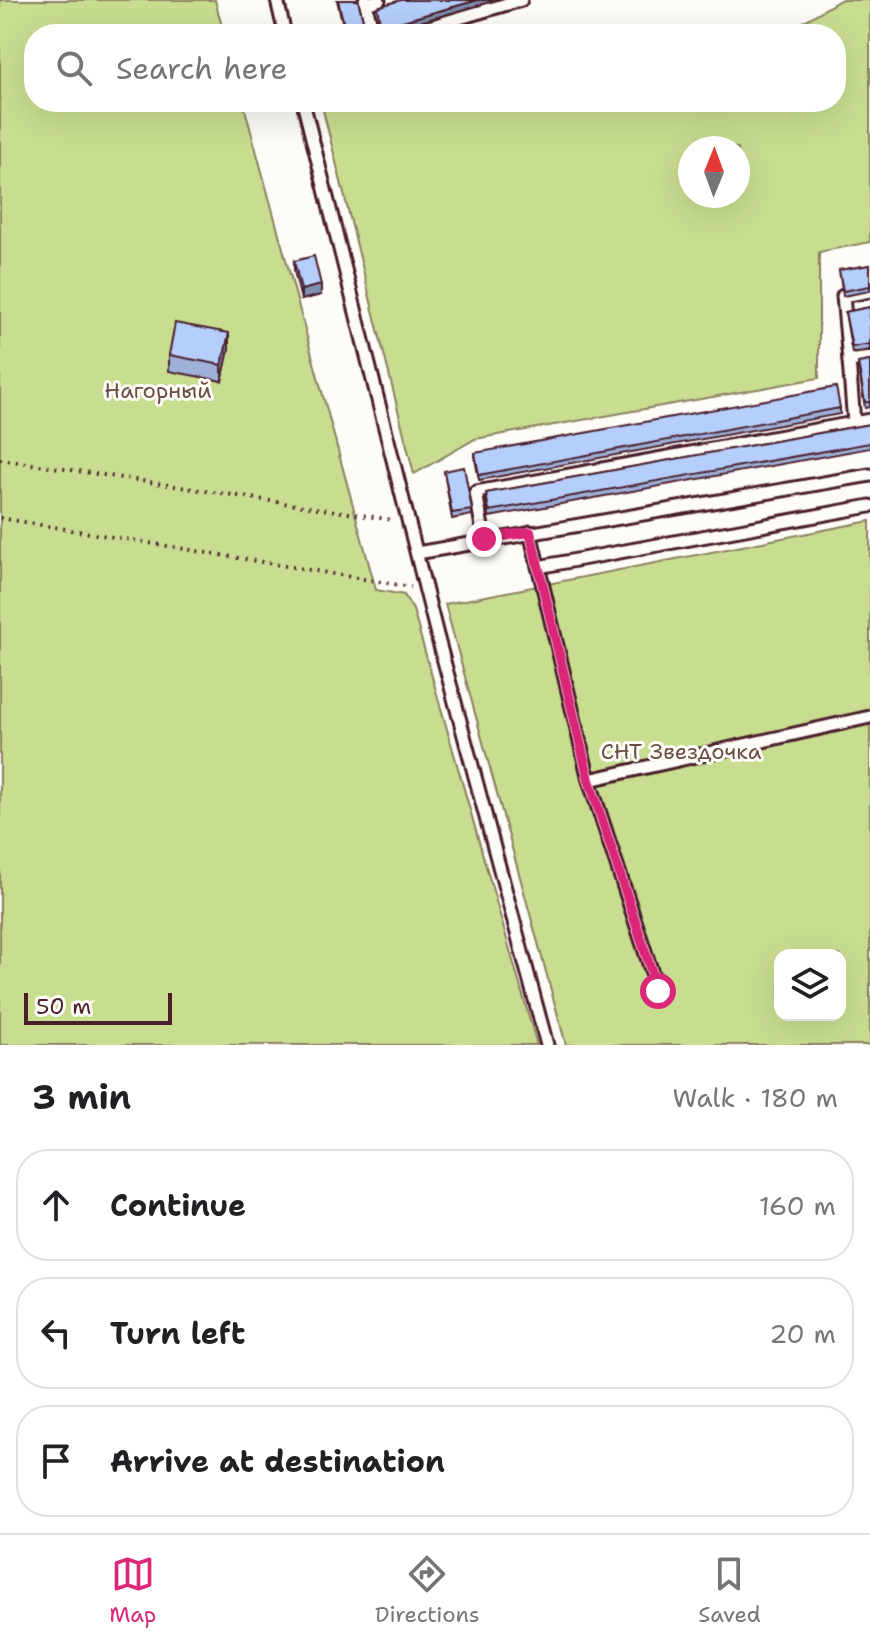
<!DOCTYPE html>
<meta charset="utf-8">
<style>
:root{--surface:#fff;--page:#f6f6f6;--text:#202124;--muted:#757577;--line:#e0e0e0;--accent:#db2777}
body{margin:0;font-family:"Shantell Sans",sans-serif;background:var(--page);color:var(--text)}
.controls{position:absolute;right:24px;bottom:24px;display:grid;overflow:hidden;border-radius:16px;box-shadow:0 8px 32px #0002}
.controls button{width:72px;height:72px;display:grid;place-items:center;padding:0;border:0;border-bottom:2px solid var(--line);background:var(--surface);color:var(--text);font:40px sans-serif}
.compass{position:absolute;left:678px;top:136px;width:72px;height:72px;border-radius:50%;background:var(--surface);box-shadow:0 8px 32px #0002;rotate:1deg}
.scale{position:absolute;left:24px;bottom:20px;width:148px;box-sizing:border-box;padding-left:8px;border:4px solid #4a1f2b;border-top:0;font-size:22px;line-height:28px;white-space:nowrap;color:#4a1f2b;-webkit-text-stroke:6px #fdfcf7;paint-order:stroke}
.stop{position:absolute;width:24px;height:24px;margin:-18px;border:6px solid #db2777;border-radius:50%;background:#fff}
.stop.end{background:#db2777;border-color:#fff;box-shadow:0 2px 8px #0008}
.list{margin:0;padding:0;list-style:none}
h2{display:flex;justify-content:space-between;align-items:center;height:104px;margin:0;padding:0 32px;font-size:34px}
h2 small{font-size:26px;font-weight:400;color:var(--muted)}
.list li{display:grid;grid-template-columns:52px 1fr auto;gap:24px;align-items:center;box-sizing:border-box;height:112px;margin:0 16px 16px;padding:0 16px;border:2px solid var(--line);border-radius:32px}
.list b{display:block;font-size:30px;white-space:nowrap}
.list em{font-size:26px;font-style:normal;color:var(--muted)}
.icon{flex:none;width:44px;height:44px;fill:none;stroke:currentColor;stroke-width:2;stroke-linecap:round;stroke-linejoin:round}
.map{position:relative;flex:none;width:870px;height:1045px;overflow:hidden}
.search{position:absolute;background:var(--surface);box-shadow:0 8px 32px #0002;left:24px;right:24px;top:24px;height:88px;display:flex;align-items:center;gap:20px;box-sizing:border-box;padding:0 28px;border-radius:32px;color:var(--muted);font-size:30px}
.sheet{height:488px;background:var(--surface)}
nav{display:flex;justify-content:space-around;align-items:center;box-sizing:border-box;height:112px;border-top:2px solid var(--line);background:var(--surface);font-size:22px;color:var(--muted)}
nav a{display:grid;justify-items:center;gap:4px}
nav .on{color:var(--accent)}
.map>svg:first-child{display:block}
.green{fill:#c9dd91;stroke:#8a7e5e;stroke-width:2;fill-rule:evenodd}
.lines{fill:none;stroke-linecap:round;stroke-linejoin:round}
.lane-casing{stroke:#4a1f2b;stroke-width:17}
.path{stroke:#4a1f2b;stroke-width:4;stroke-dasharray:2 6;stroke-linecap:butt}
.lane{stroke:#fdfcf7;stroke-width:11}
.wall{fill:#9db1d9;stroke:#4a1f2b;stroke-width:2}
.shaded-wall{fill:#7f90b0;stroke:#4a1f2b;stroke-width:2}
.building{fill:#b6cefc;stroke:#4a1f2b;stroke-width:2}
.route{stroke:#db2777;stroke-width:10}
.labels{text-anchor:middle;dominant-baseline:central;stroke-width:6;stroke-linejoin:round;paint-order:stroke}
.park-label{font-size:22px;fill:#6a4e44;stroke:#fdfcf7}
</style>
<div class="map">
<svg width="870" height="1045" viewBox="0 0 870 1045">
<rect width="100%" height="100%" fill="#fdfcf7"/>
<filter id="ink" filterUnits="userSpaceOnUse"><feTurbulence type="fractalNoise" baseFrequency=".0125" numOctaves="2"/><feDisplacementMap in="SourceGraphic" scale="16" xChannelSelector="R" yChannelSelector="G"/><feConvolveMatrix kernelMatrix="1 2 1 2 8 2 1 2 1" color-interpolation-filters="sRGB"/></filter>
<g filter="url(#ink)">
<g class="green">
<polygon points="0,0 215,0 224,34 34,34 34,102 243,102 376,590 404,595 413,610 537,1045 0,1045"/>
<path d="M840,0H870V242L819,252V378L475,439L414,474L321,102H836V34H783ZM738,148V196H690V148Z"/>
<path d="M870,521V1045H566L445,604ZM780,955H840V1015H780Z"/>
</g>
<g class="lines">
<defs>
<g id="lane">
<polyline points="277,0 285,34"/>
<polyline points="365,0 373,34"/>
<polyline points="366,4 379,0"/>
<polyline points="405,34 521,0"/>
<polyline points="303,102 437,635 547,1045"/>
<polyline points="849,361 843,296 870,291"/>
<polyline points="854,423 849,361 870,358"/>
<polyline points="530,532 589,780 870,717"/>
<polyline points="484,539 476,492 870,420"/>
<polyline points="417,553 870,475"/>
<polyline points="538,567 870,506"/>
<polyline points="589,780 658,991"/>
</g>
</defs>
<use href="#lane" class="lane-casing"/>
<g class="path">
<polyline points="0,459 393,520"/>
<polyline points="0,518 411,587"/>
</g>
<use href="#lane" class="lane"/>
</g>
<g class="wall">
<polygon points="337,0 358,0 366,34 345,34"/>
<polygon points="294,261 321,295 301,300 294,271"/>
<polygon points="870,265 870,291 843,296 839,270"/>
<polygon points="870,307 870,350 852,353 845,312"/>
<polygon points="229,349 222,381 169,371 169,355"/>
<polygon points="870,361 870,407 865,408 858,363"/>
<polygon points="840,408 840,414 479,480 475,459 475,453"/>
<polygon points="870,424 870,448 489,517 486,493"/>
<polygon points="444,471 472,510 472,515 452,519"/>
</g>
<g class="shaded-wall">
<polygon points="478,0 497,0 381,33 381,27"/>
<polygon points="321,285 321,295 301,300 301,290"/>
<polygon points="229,333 229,349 222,381 222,365"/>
</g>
<g class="building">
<polygon points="338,0 358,0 366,32 357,34 346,34"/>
<polygon points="401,0 478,0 381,27 377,7"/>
<polygon points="314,256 321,285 301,290 294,261"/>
<polygon points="870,265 870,286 843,291 839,270"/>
<polygon points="870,307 870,344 852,347 845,312"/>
<polygon points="175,323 229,333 222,365 169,355"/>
<polygon points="870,361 870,402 865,402 858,363"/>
<polygon points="836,387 840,408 479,475 475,453"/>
<polygon points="870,424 870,443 489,511 486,493"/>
<polygon points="464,467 472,510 452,513 444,471"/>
</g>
</g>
<g class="lines" filter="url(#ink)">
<polyline class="route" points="484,539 530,532 589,780 658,991"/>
</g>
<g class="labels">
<g class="park-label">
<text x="158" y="390">Нагорный</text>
<text x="681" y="751">СНТ Звездочка</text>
</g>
</g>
</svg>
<div class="controls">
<button><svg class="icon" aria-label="layers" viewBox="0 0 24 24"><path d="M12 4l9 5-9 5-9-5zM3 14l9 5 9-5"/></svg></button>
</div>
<svg class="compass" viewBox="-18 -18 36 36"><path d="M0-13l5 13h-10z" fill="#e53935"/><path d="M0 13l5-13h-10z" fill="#757577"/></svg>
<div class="scale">50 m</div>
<div class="stop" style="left:658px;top:991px"></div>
<div class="stop end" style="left:484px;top:539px"></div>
<div class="search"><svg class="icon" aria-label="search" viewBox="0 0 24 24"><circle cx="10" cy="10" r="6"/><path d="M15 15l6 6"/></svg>Search here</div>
</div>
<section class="sheet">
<h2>3 min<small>Walk · 180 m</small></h2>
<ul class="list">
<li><svg class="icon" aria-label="ahead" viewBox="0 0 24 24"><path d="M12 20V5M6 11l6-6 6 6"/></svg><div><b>Continue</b></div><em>160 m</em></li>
<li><svg class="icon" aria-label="left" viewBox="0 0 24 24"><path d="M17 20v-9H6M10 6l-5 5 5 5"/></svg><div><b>Turn left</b></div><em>20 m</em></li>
<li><svg class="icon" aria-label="arrive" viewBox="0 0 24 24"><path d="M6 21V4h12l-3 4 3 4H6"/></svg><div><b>Arrive at destination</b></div></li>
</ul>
</section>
<nav>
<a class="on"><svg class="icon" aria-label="map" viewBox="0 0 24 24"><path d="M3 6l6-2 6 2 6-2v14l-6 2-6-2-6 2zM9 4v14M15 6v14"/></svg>Map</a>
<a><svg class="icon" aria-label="directions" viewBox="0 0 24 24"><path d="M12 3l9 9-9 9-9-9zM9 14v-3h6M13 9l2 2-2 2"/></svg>Directions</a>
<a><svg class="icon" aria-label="saved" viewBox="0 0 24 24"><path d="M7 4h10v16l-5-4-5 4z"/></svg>Saved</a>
</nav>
